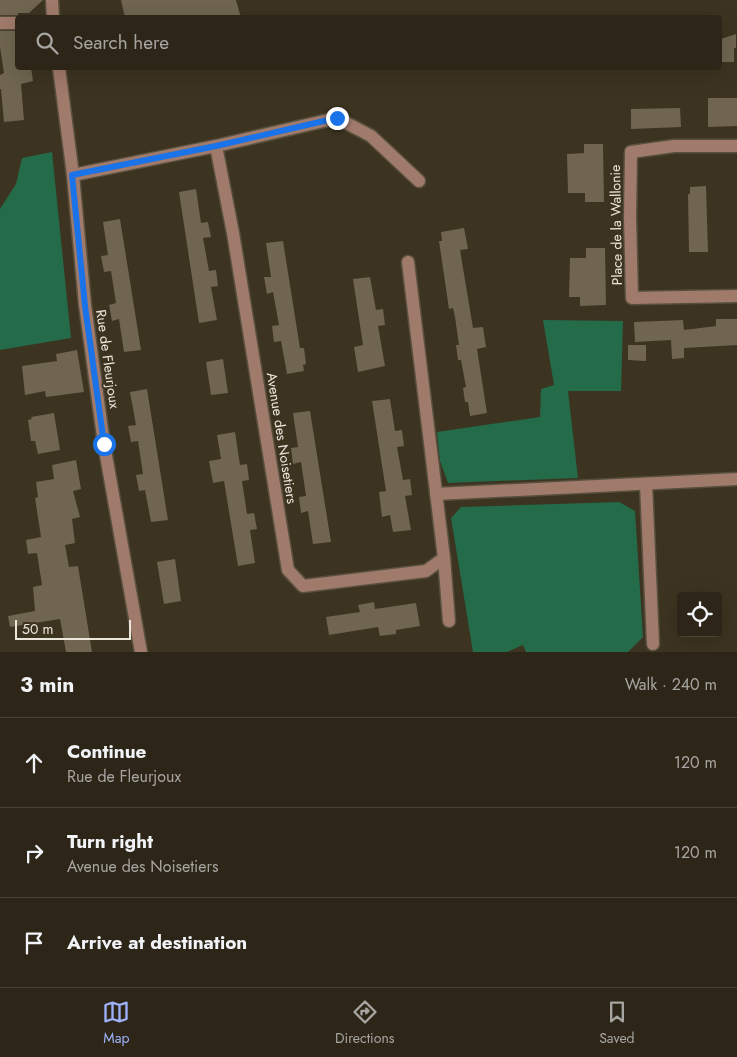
<!DOCTYPE html>
<meta charset="utf-8">
<style>
:root{--surface:#2d2618;--page:#393225;--text:#f1f3f6;--muted:#a7a5a2;--line:#484337;--accent:#9fb3fd}
body{margin:0;font-family:Jost,sans-serif;background:var(--page);color:var(--text)}
.controls{position:absolute;right:15px;bottom:15px;display:grid;overflow:hidden;border-radius:5px;box-shadow:0 5px 20px #0002}
.controls button{width:45px;height:45px;display:grid;place-items:center;padding:0;border:0;border-bottom:1px solid var(--line);background:var(--surface);color:var(--text);font:25px sans-serif}
.scale{position:absolute;left:15px;bottom:12px;width:116px;box-sizing:border-box;padding-left:5px;border:2px solid #ece7db;border-top:0;font-size:14px;line-height:18px;white-space:nowrap;color:#ece7db;-webkit-text-stroke:4px #3c3320;paint-order:stroke}
.stop{position:absolute;width:15px;height:15px;margin:-11px;border:4px solid #1a73e8;border-radius:50%;background:#fff}
.stop.end{background:#1a73e8;border-color:#fff;box-shadow:0 1px 5px #0008}
.list{margin:0;padding:0;list-style:none}
h2{display:flex;justify-content:space-between;align-items:center;height:65px;margin:0;padding:0 20px;font-size:21px}
h2 small{font-size:16px;font-weight:400;color:var(--muted)}
.list li{display:grid;grid-template-columns:32px 1fr auto;gap:15px;align-items:center;box-sizing:border-box;height:90px;padding:0 20px;border-top:1px solid var(--line)}
.list b{display:block;font-size:19px;white-space:nowrap}
.list p{margin:0;font-size:16px;white-space:nowrap;color:var(--muted)}
.list em{font-size:16px;font-style:normal;color:var(--muted)}
.icon{flex:none;width:28px;height:28px;fill:none;stroke:currentColor;stroke-width:2;stroke-linecap:round;stroke-linejoin:round}
.map{position:relative;flex:none;width:737px;height:652px;overflow:hidden}
.search{position:absolute;background:var(--surface);box-shadow:0 5px 20px #0002;left:15px;right:15px;top:15px;height:55px;display:flex;align-items:center;gap:12px;box-sizing:border-box;padding:0 18px;border-radius:5px;color:var(--muted);font-size:19px}
.sheet{height:335px;background:var(--surface)}
nav{display:flex;justify-content:space-around;align-items:center;box-sizing:border-box;height:70px;border-top:1px solid var(--line);background:var(--surface);font-size:14px;color:var(--muted)}
nav a{display:grid;justify-items:center;gap:2px}
nav .on{color:var(--accent)}
.map>svg:first-child{display:block}
.green{fill:#246b49}
.building{fill:#6f6550}
.lines{fill:none;stroke-linecap:round;stroke-linejoin:round}
.minor-casing{stroke:#58503e;stroke-width:15}
.minor{stroke:#a07a6a;stroke-width:12}
.route{stroke:#1a73e8;stroke-width:6}
.labels{text-anchor:middle;dominant-baseline:central;stroke-width:4;stroke-linejoin:round;paint-order:stroke}
.street-label{font-size:14px;fill:#ece7db;stroke:#3c3320}
</style>
<div class="map">
<svg width="737" height="652" viewBox="0 0 737 652">
<rect width="100%" height="100%" fill="#3c3320"/>
<g class="green">
<polygon points="52,152 71,338 0,350 0,209 16,184 22,158"/>
<polygon points="543,320 623,321 621,391 568,391 578,478 448,483 440,461 437,432 540,417 541,389 554,385"/>
<polygon points="619,502 635,511 643,637 628,652 526,652 523,645 507,652 473,652 451,518 461,507"/>
</g>
<g class="building">
<polygon points="0,0 43,0 29,13 18,13 18,15 0,15"/>
<polygon points="121,0 236,0 241,18 125,18"/>
<polygon points="0,31 18,31 18,68 31,68 33,81 21,84 24,120 4,122 1,89 0,89 0,75 4,73 0,47"/>
<polygon points="736,34 736,48 734,48 734,62 721,62 721,39"/>
<polygon points="708,98 737,98 737,126 708,127"/>
<polygon points="680,108 681,127 631,129 631,109"/>
<polygon points="584,144 603,144 604,202 585,202 585,193 568,193 567,154 584,153"/>
<polygon points="706,186 708,252 689,252 688,194 690,194 690,187"/>
<polygon points="196,189 201,223 208,222 211,237 203,238 209,271 216,270 218,286 211,287 217,320 199,323 179,192"/>
<polygon points="120,219 141,350 124,352 119,319 112,321 109,305 116,303 111,271 104,272 101,256 108,255 103,222"/>
<polygon points="464,228 468,249 460,250 473,328 483,327 486,347 477,349 487,413 470,416 468,402 465,402 463,388 466,387 461,360 458,360 456,345 459,345 455,317 453,308 449,309 439,241 442,241 441,232"/>
<polygon points="283,241 300,348 304,348 306,364 303,365 304,371 287,374 281,341 274,342 272,326 279,325 273,292 267,294 264,277 271,277 266,243"/>
<polygon points="586,248 605,248 606,305 580,306 580,297 569,297 570,258 586,258"/>
<polygon points="370,277 376,310 383,309 385,325 378,326 385,366 358,372 354,347 363,345 353,279"/>
<polygon points="716,319 737,319 737,345 684,348 684,358 672,359 671,340 635,342 634,322 683,320 684,330 716,326"/>
<polygon points="628,345 646,345 646,361 628,360"/>
<polygon points="77,350 84,392 46,397 45,391 25,395 22,366 57,361 56,354"/>
<polygon points="223,359 228,393 211,395 206,362"/>
<polygon points="147,389 168,520 151,522 145,490 139,491 136,475 143,474 138,441 131,442 128,426 136,425 130,392"/>
<polygon points="390,399 395,431 402,430 404,446 397,447 403,480 410,479 412,495 405,496 411,530 393,532 390,515 382,517 379,492 386,491 372,401"/>
<polygon points="310,411 331,542 313,544 308,511 301,513 299,497 306,496 301,462 293,464 291,448 298,447 293,413"/>
<polygon points="54,413 60,450 38,454 35,441 31,441 28,420 32,419 31,417"/>
<polygon points="235,432 240,465 247,464 249,480 242,481 247,514 254,513 257,529 250,530 255,563 238,566 224,481 213,483 209,461 221,459 217,435"/>
<polygon points="76,460 81,489 73,491 80,517 72,519 75,543 65,545 69,567 78,566 92,652 66,652 60,619 10,627 8,616 35,611 33,587 42,585 37,553 28,554 26,540 41,537 35,498 38,497 36,482 54,479 52,465"/>
<polygon points="175,559 181,601 164,604 157,562"/>
<polygon points="374,602 375,609 416,603 420,626 396,630 396,634 380,636 378,627 329,635 326,617 360,612 358,605"/>
</g>
<g class="lines">
<defs>
<g id="minor">
<polyline points="52,0 53,18"/>
<polyline points="0,23 18,23"/>
<polyline points="59,68 73,175 85,305 104,444 141,652"/>
<polyline points="216,146 233,233 288,570 303,586 426,571 444,558 408,262"/>
<polyline points="737,146 674,146 631,152 630,217 632,298 737,296"/>
<polyline points="73,175 216,146 337,118 371,136 419,181"/>
<polyline points="646,484 653,644"/>
<polyline points="436,494 737,479"/>
<polyline points="444,558 449,621"/>
</g>
</defs>
<use href="#minor" class="minor-casing"/>
<use href="#minor" class="minor"/>
</g>
<g class="lines">
<polyline class="route" points="104,444 85,306 72,175 216,146 337,118"/>
</g>
<g class="labels">
<g class="street-label">
<text transform="translate(616 225) rotate(-91)">Place de la Wallonie</text>
<text transform="translate(108 359) rotate(82)">Rue de Fleurjoux</text>
<text transform="translate(282 438) rotate(81)">Avenue des Noisetiers</text>
</g>
</g>
</svg>
<div class="controls">
<button><svg class="icon" aria-label="locate" viewBox="0 0 24 24"><circle cx="12" cy="12" r="6"/><path d="M12 2v4M12 18v4M2 12h4M18 12h4"/></svg></button>
</div>
<div class="scale">50 m</div>
<div class="stop" style="left:104px;top:444px"></div>
<div class="stop end" style="left:337px;top:118px"></div>
<div class="search"><svg class="icon" aria-label="search" viewBox="0 0 24 24"><circle cx="10" cy="10" r="6"/><path d="M15 15l6 6"/></svg>Search here</div>
</div>
<section class="sheet">
<h2>3 min<small>Walk · 240 m</small></h2>
<ul class="list">
<li><svg class="icon" aria-label="ahead" viewBox="0 0 24 24"><path d="M12 20V5M6 11l6-6 6 6"/></svg><div><b>Continue</b><p>Rue de Fleurjoux</p></div><em>120 m</em></li>
<li><svg class="icon" aria-label="right" viewBox="0 0 24 24"><path d="M7 20v-9h11M14 6l5 5-5 5"/></svg><div><b>Turn right</b><p>Avenue des Noisetiers</p></div><em>120 m</em></li>
<li><svg class="icon" aria-label="arrive" viewBox="0 0 24 24"><path d="M6 21V4h12l-3 4 3 4H6"/></svg><div><b>Arrive at destination</b></div></li>
</ul>
</section>
<nav>
<a class="on"><svg class="icon" aria-label="map" viewBox="0 0 24 24"><path d="M3 6l6-2 6 2 6-2v14l-6 2-6-2-6 2zM9 4v14M15 6v14"/></svg>Map</a>
<a><svg class="icon" aria-label="directions" viewBox="0 0 24 24"><path d="M12 3l9 9-9 9-9-9zM9 14v-3h6M13 9l2 2-2 2"/></svg>Directions</a>
<a><svg class="icon" aria-label="saved" viewBox="0 0 24 24"><path d="M7 4h10v16l-5-4-5 4z"/></svg>Saved</a>
</nav>
